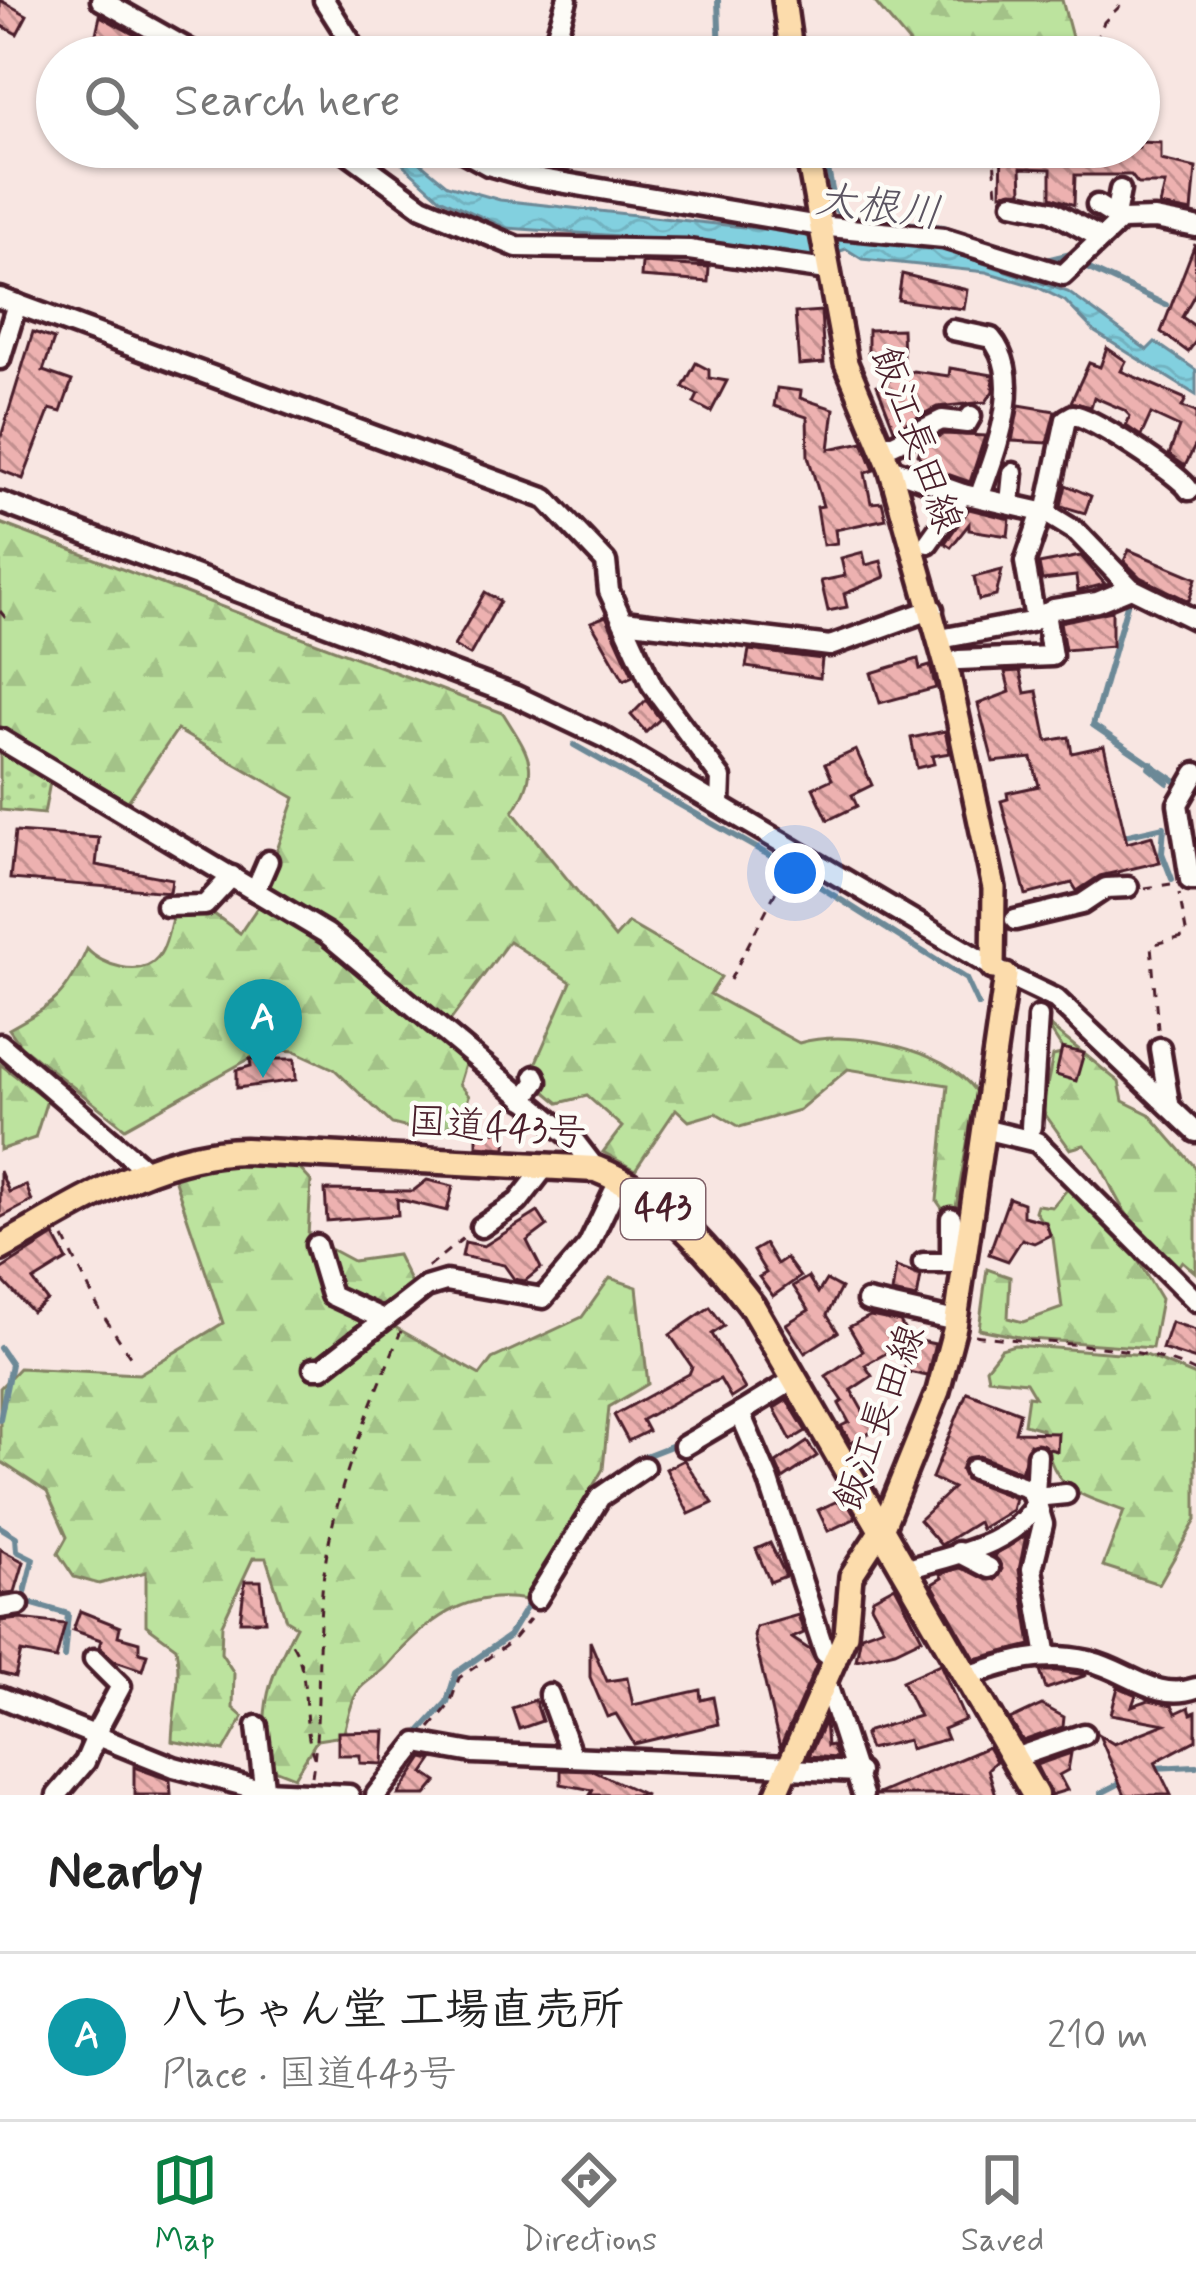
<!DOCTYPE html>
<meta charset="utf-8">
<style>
:root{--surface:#fff;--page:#f6f6f6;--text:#222;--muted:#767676;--line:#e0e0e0;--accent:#0b8043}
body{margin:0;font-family:Mynerve,"Klee One",sans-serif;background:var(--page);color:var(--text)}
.you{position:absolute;left:795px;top:873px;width:42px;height:42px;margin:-30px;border:9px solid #fff;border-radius:50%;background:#1a73e8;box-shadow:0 0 0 18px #1a73e833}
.badge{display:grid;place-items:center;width:78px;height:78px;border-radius:50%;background:var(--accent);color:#fff;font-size:39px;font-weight:700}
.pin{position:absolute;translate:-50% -99px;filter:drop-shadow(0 3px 6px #0008)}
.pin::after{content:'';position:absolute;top:63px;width:42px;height:36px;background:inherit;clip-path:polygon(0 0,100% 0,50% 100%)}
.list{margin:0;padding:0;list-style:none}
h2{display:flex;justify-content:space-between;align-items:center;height:156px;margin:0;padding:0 48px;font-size:51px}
h2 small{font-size:39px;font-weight:400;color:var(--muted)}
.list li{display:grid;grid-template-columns:78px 1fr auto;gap:36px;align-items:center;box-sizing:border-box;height:168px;padding:0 48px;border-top:3px solid var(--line)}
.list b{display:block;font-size:45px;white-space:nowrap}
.list p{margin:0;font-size:39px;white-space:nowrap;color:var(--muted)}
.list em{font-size:39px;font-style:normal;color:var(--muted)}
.icon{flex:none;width:66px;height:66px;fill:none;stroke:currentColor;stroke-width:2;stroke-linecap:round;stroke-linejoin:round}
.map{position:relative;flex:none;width:1196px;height:1795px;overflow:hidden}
.search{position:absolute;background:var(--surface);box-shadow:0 3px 9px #0004;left:36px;right:36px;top:36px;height:132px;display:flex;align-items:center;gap:30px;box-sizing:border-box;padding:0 42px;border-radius:66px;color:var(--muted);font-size:45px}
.sheet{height:324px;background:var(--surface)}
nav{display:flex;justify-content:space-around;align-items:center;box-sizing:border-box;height:168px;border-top:3px solid var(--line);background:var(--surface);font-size:33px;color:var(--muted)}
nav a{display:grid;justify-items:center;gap:6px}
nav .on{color:var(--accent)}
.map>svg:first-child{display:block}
.green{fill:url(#green-dots);stroke:#838164;stroke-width:3}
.forest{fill:url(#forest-firs);stroke:#838164;stroke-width:3}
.water{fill:url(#water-waves);stroke:#6c8997;stroke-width:3}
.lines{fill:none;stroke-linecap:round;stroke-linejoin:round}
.stream{stroke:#6c8997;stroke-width:6}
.building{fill:url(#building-back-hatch);stroke:#4a1f2b;stroke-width:3}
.minor-casing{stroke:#4a1f2b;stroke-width:27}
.major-casing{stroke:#4a1f2b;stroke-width:30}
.highway-casing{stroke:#4a1f2b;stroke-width:33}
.path{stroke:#4a1f2b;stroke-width:3;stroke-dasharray:9 9;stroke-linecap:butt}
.minor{stroke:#fdfcf7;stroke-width:18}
.major{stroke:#fcdcac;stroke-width:21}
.highway{stroke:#fcdcac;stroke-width:24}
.labels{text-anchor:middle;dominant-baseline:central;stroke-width:9;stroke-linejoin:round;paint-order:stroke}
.shield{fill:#fdfcf7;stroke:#806168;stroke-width:3}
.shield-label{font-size:36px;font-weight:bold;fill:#4a1f2b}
.street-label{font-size:39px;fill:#4a1f2b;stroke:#fdfcf7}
.water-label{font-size:42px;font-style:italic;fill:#5b5461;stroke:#fdfcf7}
</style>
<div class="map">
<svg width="1196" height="1795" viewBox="0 0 1196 1795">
<defs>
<pattern id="green-dots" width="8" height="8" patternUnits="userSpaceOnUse" patternTransform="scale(3)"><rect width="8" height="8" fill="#bce39e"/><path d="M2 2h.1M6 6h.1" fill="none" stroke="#a3c288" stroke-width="1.8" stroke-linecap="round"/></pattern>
<pattern id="forest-firs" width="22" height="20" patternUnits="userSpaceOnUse" patternTransform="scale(3)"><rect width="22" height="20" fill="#bce39e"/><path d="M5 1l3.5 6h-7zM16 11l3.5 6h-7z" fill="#a3c288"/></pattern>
<pattern id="water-waves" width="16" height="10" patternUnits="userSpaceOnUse" patternTransform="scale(3)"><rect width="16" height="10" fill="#82d0df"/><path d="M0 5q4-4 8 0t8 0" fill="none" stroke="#72b2c0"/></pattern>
<pattern id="building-back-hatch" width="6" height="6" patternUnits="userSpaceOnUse" patternTransform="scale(3)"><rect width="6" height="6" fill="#edb1b0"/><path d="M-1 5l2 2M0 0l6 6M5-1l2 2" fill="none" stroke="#c28f8f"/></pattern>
</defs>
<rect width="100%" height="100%" fill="#f8e6e2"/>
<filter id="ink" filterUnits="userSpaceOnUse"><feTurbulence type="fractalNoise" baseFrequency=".00833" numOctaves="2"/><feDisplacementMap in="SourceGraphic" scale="24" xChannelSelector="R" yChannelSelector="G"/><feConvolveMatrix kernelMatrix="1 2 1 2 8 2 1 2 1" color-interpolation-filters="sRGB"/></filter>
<g filter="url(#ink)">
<polygon class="green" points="0,749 51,777 44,814 0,810"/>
<g class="forest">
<polygon points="873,0 1062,0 1076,52 1071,57 994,57 985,51 985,57 921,57"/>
<path d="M0,523L503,713C528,754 543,768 513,812L615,938L628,923L721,977L710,994L799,1043C850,1028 945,1048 976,1092L953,1224L937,1201L948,1085L848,1069L799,1110L740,1127L716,1113L689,1121L676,1109L635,1170L603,1152L622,1127L587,1096L559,1103L529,1078L571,982L509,941L447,1025L360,949L265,885L295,798L177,730L126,804L0,731Z"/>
<path d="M261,902L341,950L467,1058L459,1084L469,1096L462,1117L435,1135L392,1124L334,1069L295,1051L267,1049L125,1128L21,1046L9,1029C54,1004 66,997 87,949C101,965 141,979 158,957C167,946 170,924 174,910L206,908L240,933Z"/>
<path d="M1046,1023L1119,1082L1123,1101L1149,1114L1196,1168V1273L1182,1261L1177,1268C1160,1250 1138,1232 1124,1210C1109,1188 1104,1163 1084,1145L1070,1149L1042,1110L1053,1056L1065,1053Z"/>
<polygon points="0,1064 47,1100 35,1138 0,1150"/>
<path d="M216,1164L298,1167L311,1181L308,1237L353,1261L397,1255L412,1285L395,1302L393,1326L480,1375L492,1359L582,1317L610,1278L637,1287L648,1384L609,1407L603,1469L526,1600C465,1588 424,1623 387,1666C379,1675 365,1681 358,1691C350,1703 347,1723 343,1736L317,1740L294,1777L266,1766C260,1706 268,1679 296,1626L286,1620L266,1558H253L222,1624L221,1653L234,1673L233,1708L243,1717L224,1751L172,1741C173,1707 182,1681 176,1647L146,1625V1572L99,1584L74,1577L58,1553L67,1537L47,1492L0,1461V1388L19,1368L139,1374L223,1323L173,1175Z"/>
<polygon points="1070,1186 1134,1254 1161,1299 1152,1348 1029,1339 979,1329 987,1269 1010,1277 1008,1318 1023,1322 1062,1308 1053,1238 1035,1211 1037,1205 1052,1207"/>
<path d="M1014,1345L1146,1355L1196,1376V1520L1159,1584L1103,1566L1124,1511C1069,1491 1054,1489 1042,1429L1024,1424L1028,1396L1035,1397L1026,1382L988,1378L986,1368L1001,1349Z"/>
</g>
<polygon class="water" points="384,147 401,147 447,185 500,200 942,249 1068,292 1147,350 1155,342 1196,370 1196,395 1095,332 1065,301 1037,287 986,272 862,259 846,249 813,261 689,241 507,228 440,198"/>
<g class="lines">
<g class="stream">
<polyline points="718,0 720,57"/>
<polyline points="825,154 836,210 844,217 944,227 1046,260 1071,254"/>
<polyline points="1087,268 1166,305"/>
<polyline points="1129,598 1093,725 1175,781"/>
<polyline points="574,745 781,862 966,979 978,1005"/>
<polyline points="1151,763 1149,768 1168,783"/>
<polyline points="1196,793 1188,802 1196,858"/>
<polyline points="1120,837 1164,827 1162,853 1172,879"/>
<polyline points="0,1348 11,1364 0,1419"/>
<polyline points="593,1493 635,1460 679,1443"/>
<polyline points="0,1527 16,1537 17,1551 33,1559 23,1601 68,1614 64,1657"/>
<polyline points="413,1739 447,1702 456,1673 509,1636 532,1598"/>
<polyline points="1153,1768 1196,1766"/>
<polyline points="193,1782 218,1788"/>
<polyline points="1101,1793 1124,1781"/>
</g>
</g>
<g class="building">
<polygon points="0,0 27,15 17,34 0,25"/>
<polygon points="100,16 142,39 141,46 95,38"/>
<polygon points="1139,142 1161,143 1161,160 1196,168 1192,212 1160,206 1165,184 1138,184 1131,175 1075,175 1074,205 1051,197 1051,169 1021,168 1022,191 1001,193 1002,147 1118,151 1139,147"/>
<polygon points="721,147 765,147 762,162 720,154"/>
<polygon points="1195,244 1196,292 1182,317 1196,327 1196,341 1188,352 1161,332"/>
<polygon points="642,263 709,267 708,282 641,277"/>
<polygon points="902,274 967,290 964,309 898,300"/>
<polygon points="821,311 824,363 799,365 795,313"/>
<polygon points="902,329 903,357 875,359 875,353 868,353 868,330"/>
<polygon points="33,332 54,339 43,371 72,381 61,412 50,409 23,479 0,470 0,440"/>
<polygon points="1107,348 1126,361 1121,371 1186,399 1182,407 1196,412 1196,444 1185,466 1169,455 1179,427 1151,414 1141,436 1126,426 1130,416 1124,410 1094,397 1091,407 1071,402 1089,363 1100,367"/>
<polygon points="696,363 709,370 709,378 727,381 711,412 694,403 698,395 683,387"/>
<polygon points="950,368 993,375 993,391 986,402 937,407 894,429 877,385 913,371 949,376"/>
<polygon points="777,388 801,391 800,398 834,409 829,449 863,442 874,470 865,473 871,503 882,502 886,519 835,530 837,543 823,545 817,507 823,506 808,456 807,417 774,406"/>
<polygon points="1019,405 1055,411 1047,443 1012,441"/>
<polygon points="944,434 985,436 970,482 930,468 918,455 922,445"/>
<polygon points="1066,485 1091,496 1085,513 1061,506"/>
<polygon points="969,509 1010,519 1008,536 969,530 969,524 951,547 945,543"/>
<polygon points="1129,550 1196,578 1189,601 1140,577 1124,561"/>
<polygon points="863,552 866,565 881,561 885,577 844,594 847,607 828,611 821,581 845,576 841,558"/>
<polygon points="1081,556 1105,584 1078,591 1076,576 1042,580 1039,564"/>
<polygon points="1002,570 996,596 979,600 974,577"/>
<polygon points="485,592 500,601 470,655 454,646"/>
<polygon points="1112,611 1112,646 1065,650 1060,622"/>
<polygon points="606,616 633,676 624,680 591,622"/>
<polygon points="749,650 822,659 820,678 746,667"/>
<polygon points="918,659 920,669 930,666 936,688 880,703 871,673"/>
<polygon points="1020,671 1025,693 1037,691 1047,741 1069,737 1072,753 1104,746 1127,843 1152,836 1160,862 1100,876 1077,891 1072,883 1026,895 1001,801 1008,799 1007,793 1039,786 1032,758 993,762 978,704 1010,692 1005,672"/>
<polygon points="646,700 660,719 646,732 631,715"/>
<polygon points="945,731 950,753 932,756 934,764 917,768 911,738"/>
<polygon points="856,750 872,785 852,795 857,806 828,820 813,788 832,779 825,764"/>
<polygon points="15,832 99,838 96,865 172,879 170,892 10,879"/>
<polygon points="1062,1048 1084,1053 1076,1081 1056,1075"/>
<polygon points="250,1059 295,1059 296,1080 237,1088 237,1070 251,1066"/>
<polygon points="477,1130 507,1132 506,1148 477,1146"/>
<polygon points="0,1171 9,1192 26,1185 32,1201 0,1218"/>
<polygon points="427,1180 453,1186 447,1211 397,1199 398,1215 327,1221 325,1190 413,1191"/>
<polygon points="1009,1198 1023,1203 1023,1216 1046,1222 1050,1235 1034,1243 1022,1239 1008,1261 989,1254"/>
<polygon points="538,1212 547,1226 527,1241 541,1268 525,1281 514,1279 504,1265 462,1256 465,1242 484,1246"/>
<polygon points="54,1236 67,1260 33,1281 47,1300 32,1312 0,1278 0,1270"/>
<polygon points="765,1244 777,1264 786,1258 800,1277 773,1296 759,1277 766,1273 753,1251"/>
<polygon points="896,1267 921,1276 917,1298 892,1293"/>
<polygon points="808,1277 818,1293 826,1280 841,1288 827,1315 838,1332 805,1353 786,1324 809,1310 793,1286"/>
<polygon points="710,1307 724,1326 712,1334 745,1389 731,1398 720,1379 697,1389 642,1420 648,1431 628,1441 614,1415 689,1374 692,1367 670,1335"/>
<polygon points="870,1316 900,1322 910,1340 865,1365 872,1376 851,1390 864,1413 872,1409 882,1426 851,1443 841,1426 849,1422 839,1404 843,1401 826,1376 863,1351 849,1327"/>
<polygon points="1171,1322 1196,1330 1196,1360 1162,1349"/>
<polygon points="911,1339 935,1344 927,1376 904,1371"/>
<polygon points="967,1392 1020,1412 1015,1432 1058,1433 1057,1451 1030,1444 1021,1472 979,1456 966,1458 961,1470 965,1479 1015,1498 1012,1510 981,1529 978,1522 941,1545 919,1520 953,1488 932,1478"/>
<polygon points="787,1400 806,1431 791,1440 774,1408"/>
<polygon points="807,1442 817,1456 783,1479 776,1463"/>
<polygon points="684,1460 713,1503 689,1514 666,1469"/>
<polygon points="844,1498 856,1518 828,1531 818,1510"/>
<polygon points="1026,1535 1019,1570 1031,1645 975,1659 932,1584 942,1578 940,1574 960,1568 995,1580 1002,1569 994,1555"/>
<polygon points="770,1543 786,1576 770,1582 756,1549"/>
<polygon points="0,1549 24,1562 15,1592 0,1594"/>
<polygon points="245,1581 261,1581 265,1621 240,1621"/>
<polygon points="895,1586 922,1638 895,1651 856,1660 861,1635 883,1627 871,1605 873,1598"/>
<polygon points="80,1611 120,1627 118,1636 139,1642 139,1652 147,1654 142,1670 115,1661 99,1647 101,1640 73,1630"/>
<polygon points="798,1615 804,1633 792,1638 810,1650 817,1664 780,1748 754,1636 756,1627"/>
<polygon points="20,1619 65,1624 56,1659 21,1652 15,1677 0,1673 0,1621"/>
<polygon points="590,1641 607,1681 627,1678 633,1705 700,1690 701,1700 713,1697 718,1724 634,1744 616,1714 607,1717 590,1677"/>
<polygon points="940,1664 965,1720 943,1729 947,1739 910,1749 908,1740 869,1749 864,1736 868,1731 919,1716 902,1681"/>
<polygon points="1040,1671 1057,1671 1087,1675 1046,1689"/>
<polygon points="1118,1687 1136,1695 1132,1706 1149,1700 1172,1705 1176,1713 1189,1707 1191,1714 1196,1712 1196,1740 1155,1762 1171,1795 1125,1795 1099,1735 1114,1744 1165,1724 1111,1714"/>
<polygon points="535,1700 542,1721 519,1729 512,1708"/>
<polygon points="1042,1705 1064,1717 1063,1727 1023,1741 1010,1720"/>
<polygon points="825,1721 827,1746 832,1745 837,1758 809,1756"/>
<polygon points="385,1731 383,1764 360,1763 360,1755 338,1755 338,1732"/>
<polygon points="988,1747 996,1761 988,1769 996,1795 876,1795"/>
<polygon points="1071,1753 1068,1770 1059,1775 1067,1790 1051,1795 1036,1765"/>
<polygon points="423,1758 433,1760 424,1773 437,1782 426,1795 398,1795"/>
<polygon points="134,1767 170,1780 171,1795 134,1795"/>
<polygon points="561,1770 593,1771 646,1795 590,1795 593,1790 561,1784"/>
</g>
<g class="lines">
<defs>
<g id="minor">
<polyline points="101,0 202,57"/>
<polyline points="324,0 360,57"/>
<polyline points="550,57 567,0"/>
<polyline points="340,147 422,207 517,247 689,250 826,270"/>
<polyline points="455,147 488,165 530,177 819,226 944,238 1063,275 1121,220 1155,219 1196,227"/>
<polyline points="516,173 523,147"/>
<polyline points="1013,203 1052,211 1099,237"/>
<polyline points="1097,205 1121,220"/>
<polyline points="1115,216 1120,190"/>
<polyline points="0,298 546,499 606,562 609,591 652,685 721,778 720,804"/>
<path d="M953,330L991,338C1026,379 995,452 980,495"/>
<polyline points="0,359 17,304"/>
<polyline points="880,444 893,444 942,420 967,423 971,416"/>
<polyline points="890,468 963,494 1046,513 1077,532 1131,588 1196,620"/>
<polyline points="0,502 516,696 605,738 1006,975 1056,999 1196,1132"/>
<polyline points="1010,503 1013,473"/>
<path d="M1046,513L1066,419L1073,415C1090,416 1179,474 1189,490"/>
<polyline points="928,543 963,494"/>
<polyline points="1035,619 1025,562 1042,512"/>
<polyline points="624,621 830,646 933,609"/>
<polyline points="940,639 1030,622 1054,609 1097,602 1131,588"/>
<polyline points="959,660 1052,656 1045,613"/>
<polyline points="0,739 327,934 572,1138 596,1169"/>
<polyline points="1196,773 1178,804 1190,880 1196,880"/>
<polyline points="255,891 268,861"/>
<polyline points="166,906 205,905 232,876"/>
<polyline points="1015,920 1082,904 1106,888 1128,887"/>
<polyline points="0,1044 147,1171"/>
<polyline points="1160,1048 1169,1103"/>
<polyline points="524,1099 537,1081 535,1076"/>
<polyline points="1031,1127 1038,1017"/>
<polyline points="987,1130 1037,1142 1196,1301"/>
<polyline points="951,1218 951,1263"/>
<polyline points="481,1227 518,1202 546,1166"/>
<polyline points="316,1245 331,1295 383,1319"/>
<polyline points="923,1263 961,1263"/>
<polyline points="867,1301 956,1321"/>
<polyline points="314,1368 322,1368 426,1287 446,1281 543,1298 588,1246 620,1179"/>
<polyline points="740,1413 795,1379"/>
<polyline points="684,1446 740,1413 769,1481 825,1653 836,1661"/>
<polyline points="1037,1455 1035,1497 1066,1494"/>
<polyline points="1035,1497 1043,1524 1032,1569 1047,1657"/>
<polyline points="958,1552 989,1568"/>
<path d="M908,1569C950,1555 1011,1547 1035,1505L1030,1489L974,1469"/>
<polyline points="537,1599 600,1497 644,1467"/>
<polyline points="0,1608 19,1605"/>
<path d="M968,1676C1011,1661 1044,1651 1089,1661C1128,1670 1155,1702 1196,1688"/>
<polyline points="827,1684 863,1795"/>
<polyline points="549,1694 572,1757"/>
<polyline points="0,1697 174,1767 264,1791 349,1795"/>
<polyline points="257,1726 265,1795"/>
<polyline points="93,1738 121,1686 94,1659"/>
<polyline points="1014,1758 1084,1734"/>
<polyline points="788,1769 859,1772"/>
<polyline points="57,1795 85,1762 95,1739"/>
<polyline points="376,1795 417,1743 473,1753 789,1766"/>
</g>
<g id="major">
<polyline points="784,0 792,57"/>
<polyline points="806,147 846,363 890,468 949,676 994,888 993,968"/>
<polyline points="776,1795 846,1634 851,1576 883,1527 938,1391 955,1327 1006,975"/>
</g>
<path id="highway" d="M0,1248C76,1206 155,1152 245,1151L596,1169C662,1195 709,1250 752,1306L1035,1795"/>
</defs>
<use href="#minor" class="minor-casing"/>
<use href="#major" class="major-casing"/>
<use href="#highway" class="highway-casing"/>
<g class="path">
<polyline points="1095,42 1104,22 1126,0"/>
<polyline points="993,147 997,193"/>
<polyline points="0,611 8,621"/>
<polyline points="1145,888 1171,884"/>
<polyline points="730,980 787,870"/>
<polyline points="1158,1029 1151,945 1187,936 1179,893"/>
<polyline points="64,1238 99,1309 134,1362"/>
<polyline points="428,1267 466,1236"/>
<path d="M975,1335C1048,1346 1132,1340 1196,1372"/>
<path d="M292,1644C312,1674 300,1720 314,1757"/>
<polyline points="430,1728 450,1704 459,1678 511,1642 530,1619"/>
<path d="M312,1776C323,1703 314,1626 327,1553C340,1476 372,1403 401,1331"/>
</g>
<use href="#minor" class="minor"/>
<use href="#major" class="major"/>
<use href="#highway" class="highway"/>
</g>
</g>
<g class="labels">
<rect class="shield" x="621" y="1179" width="84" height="60" rx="9"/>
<g class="shield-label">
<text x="663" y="1209">443</text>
</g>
<g class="street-label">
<text transform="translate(915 440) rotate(70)">飯江長田線</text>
<text transform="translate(497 1129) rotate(4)">国道443号</text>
<text transform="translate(881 1418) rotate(-70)">飯江長田線</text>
</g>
<g class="water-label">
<text transform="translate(878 208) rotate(7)">大根川</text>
</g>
</g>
</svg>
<div class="you"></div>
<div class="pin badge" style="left:263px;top:1078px;background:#0f9aa8">A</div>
<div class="search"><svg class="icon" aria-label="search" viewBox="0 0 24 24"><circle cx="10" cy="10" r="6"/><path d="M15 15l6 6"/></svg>Search here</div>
</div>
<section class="sheet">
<h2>Nearby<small></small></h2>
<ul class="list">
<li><span class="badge" style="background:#0f9aa8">A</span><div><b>八ちゃん堂 工場直売所</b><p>Place · 国道443号</p></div><em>210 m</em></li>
</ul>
</section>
<nav>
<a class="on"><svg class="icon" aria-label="map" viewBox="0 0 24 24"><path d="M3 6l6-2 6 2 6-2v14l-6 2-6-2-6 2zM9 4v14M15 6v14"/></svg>Map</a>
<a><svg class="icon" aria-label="directions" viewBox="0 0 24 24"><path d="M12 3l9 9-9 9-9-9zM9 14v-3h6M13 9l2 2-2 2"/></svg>Directions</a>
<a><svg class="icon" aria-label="saved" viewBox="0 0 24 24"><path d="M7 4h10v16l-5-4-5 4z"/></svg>Saved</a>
</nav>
